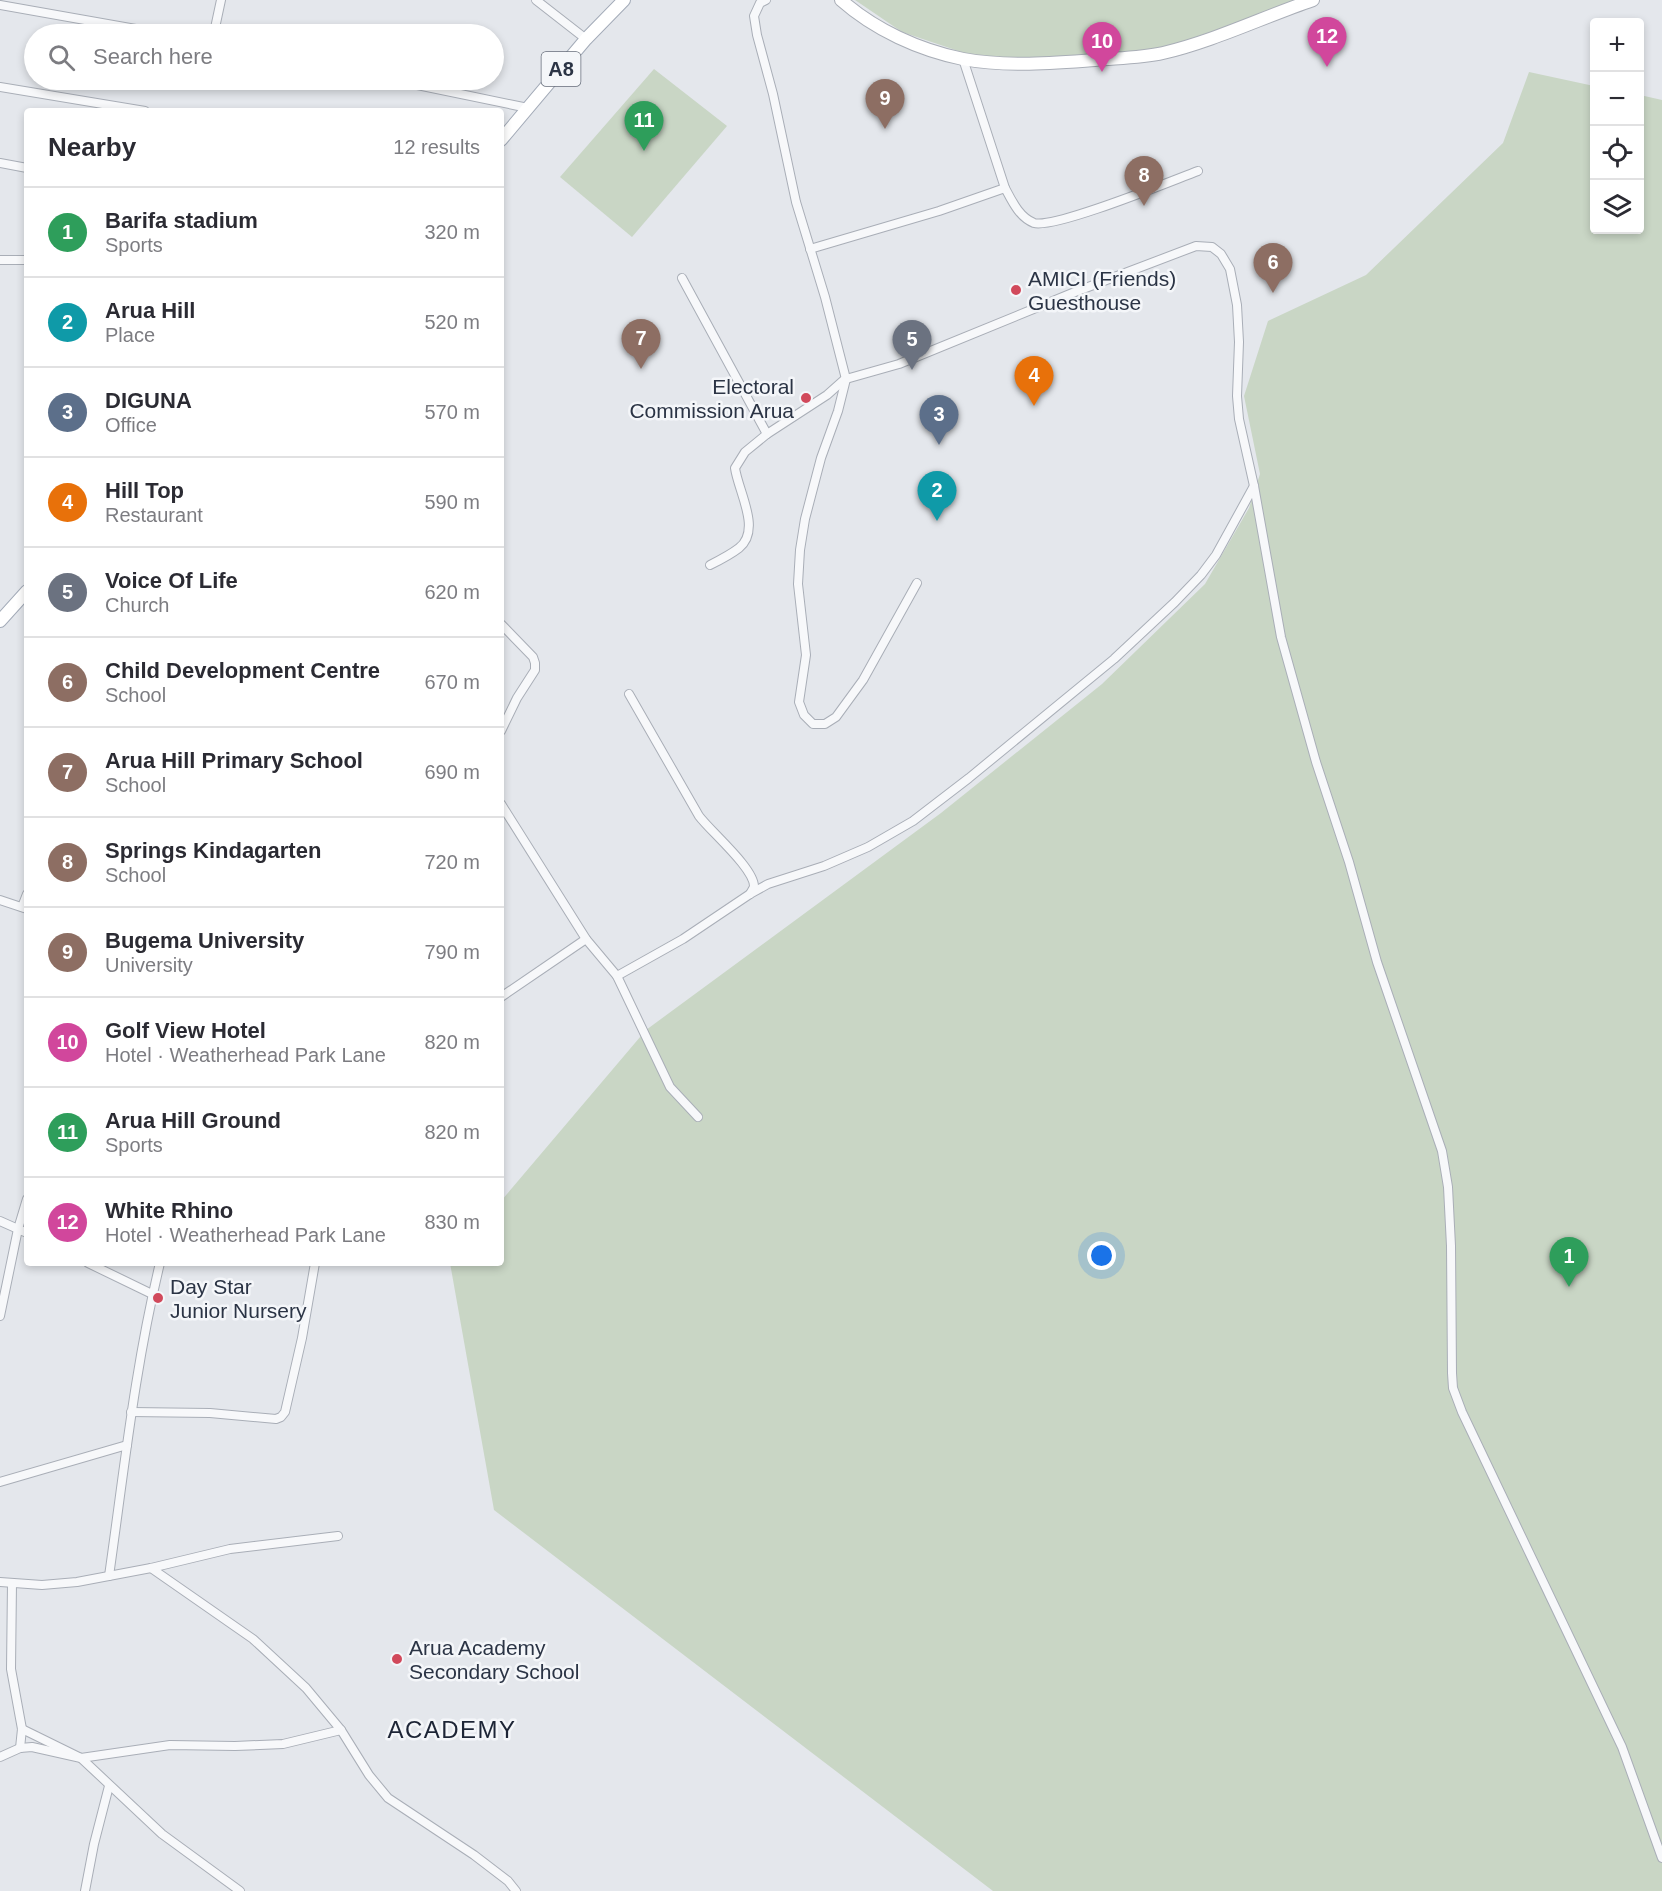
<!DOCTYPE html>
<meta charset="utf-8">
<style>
:root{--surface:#fff;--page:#f7f7f7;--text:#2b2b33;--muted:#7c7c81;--line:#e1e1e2;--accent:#1a73e8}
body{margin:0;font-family:Arial,sans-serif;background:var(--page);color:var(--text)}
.controls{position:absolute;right:18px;top:18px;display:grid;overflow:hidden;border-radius:6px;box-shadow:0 3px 9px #0003}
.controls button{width:54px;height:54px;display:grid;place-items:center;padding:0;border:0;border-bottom:2px solid var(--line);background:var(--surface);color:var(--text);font:30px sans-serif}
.you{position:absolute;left:1102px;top:1256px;width:21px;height:21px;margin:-15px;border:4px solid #fff;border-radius:50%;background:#1a73e8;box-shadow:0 0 0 9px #1a73e833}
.badge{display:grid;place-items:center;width:39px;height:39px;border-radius:50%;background:var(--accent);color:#fff;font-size:20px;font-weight:700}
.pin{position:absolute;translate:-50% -50px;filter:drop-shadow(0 2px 3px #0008)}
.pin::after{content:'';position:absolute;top:32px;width:21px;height:18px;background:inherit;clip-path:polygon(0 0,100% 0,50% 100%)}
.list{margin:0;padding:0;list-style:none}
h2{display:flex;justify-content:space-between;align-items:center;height:78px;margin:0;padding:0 24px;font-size:26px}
h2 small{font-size:20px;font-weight:400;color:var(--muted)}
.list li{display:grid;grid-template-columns:39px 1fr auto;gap:18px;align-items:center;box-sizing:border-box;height:90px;padding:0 24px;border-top:2px solid var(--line)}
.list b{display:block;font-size:22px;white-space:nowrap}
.list p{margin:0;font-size:20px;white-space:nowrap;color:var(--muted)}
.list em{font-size:20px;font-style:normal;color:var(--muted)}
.icon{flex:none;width:33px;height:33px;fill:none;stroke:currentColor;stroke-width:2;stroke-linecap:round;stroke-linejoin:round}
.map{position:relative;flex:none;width:1662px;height:1891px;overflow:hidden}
.search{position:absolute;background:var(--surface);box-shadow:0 3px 9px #0003;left:24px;top:24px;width:480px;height:66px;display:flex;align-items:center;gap:15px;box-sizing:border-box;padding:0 21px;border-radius:33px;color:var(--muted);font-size:22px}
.panel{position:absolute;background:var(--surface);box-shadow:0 3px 9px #0003;left:24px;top:108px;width:480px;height:1158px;border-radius:6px}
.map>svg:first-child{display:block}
.green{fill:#c9d6c5}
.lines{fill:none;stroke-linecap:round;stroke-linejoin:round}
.minor-casing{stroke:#a9aeb7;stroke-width:10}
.secondary-casing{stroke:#a9aeb7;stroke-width:14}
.primary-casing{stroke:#a3abb8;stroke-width:14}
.minor{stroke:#f7f8fa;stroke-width:8}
.secondary{stroke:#fff;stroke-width:12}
.primary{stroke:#fff;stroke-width:12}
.poi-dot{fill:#d1495b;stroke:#f4f6f9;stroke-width:2}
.labels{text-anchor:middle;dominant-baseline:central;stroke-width:5;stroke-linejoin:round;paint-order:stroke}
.shield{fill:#f4f6f9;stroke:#676e7b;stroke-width:1.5}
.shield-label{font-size:20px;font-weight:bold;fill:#2b3445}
.poi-label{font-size:21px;fill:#2b3445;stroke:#f4f6f9;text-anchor:start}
.quarter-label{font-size:24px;letter-spacing:1.5px;fill:#1d2536;stroke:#f4f6f9}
</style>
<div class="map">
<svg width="1662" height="1891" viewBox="0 0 1662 1891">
<rect width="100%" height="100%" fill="#e4e7ec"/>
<g class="green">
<polygon points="855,0 1302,0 1187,45 1141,54 1047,61 973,56 902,32"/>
<polygon points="654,69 727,126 632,237 560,177"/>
<polygon points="1529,72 1594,86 1594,230 1640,230 1640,95 1662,100 1662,1891 993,1891 494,1510 450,1263 501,1263 501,1201 646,1030 941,813 1102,684 1205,584 1249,508 1260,474 1244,396 1268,321 1366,275 1503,143"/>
</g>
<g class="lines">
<defs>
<g id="minor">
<polyline points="536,0 586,39"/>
<polyline points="766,0 760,3 754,16 757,35 773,94 796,202 825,297 846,379 899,364 1075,292 1196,246 1212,247 1221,254 1230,269 1237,305 1239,342 1237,396 1239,419 1254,486 1281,637 1316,762 1349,862 1377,962 1442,1151 1448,1187 1451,1246 1452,1373 1453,1388 1462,1412 1622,1747 1662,1858"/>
<polyline points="0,5 164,34"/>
<polyline points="209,34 215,28 221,0"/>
<path d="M963,59L1005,188C1012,201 1019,217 1034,223C1055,229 1171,181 1198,171"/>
<polyline points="393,80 528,108"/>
<polyline points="0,87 145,111"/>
<polyline points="0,163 27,168"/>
<polyline points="810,249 939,211 1005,188"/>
<polyline points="0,260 27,260"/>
<polyline points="682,278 767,434 827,395 845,379"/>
<polyline points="846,379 838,411 821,458 805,519 800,550 798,584 806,655 799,702 804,715 813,724 825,724 836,717 863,680 917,583"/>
<path d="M710,565C720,560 730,555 739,548C762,530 738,491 735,468L745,452L767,434"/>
<polyline points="501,624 533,657 535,663 535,670 517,698 501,731"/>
<path d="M629,694L699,816C711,832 755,869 754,887L750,894"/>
<polyline points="501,804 586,939 617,976 670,1087 698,1117"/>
<polyline points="0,900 27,909"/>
<polyline points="22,907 27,894"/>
<polyline points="617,976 683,939 750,894 768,884 824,866 868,847 913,821 969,778 1114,659 1175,602 1201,575 1216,555 1254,486"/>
<polyline points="501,997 586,939"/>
<polyline points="0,1221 27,1233"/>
<polyline points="88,1263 152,1294"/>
<polyline points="0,1316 18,1229 27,1199"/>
<polyline points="131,1412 210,1413 276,1419 281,1417 285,1412 302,1338 315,1263"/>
<polyline points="0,1482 127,1445"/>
<polyline points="151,1568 253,1639 306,1688 341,1730 369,1775 388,1798 474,1855 508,1881 516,1891"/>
<path d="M109,1576C124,1471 135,1366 160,1263"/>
<polyline points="0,1582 42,1585 77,1582 151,1568 230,1549 338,1536"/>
<polyline points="12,1583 11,1669 22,1729 20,1748"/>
<polyline points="22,1729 81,1758 162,1834 240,1891"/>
<polyline points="0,1757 20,1748 32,1747 81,1758 170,1745 235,1746 283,1744 341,1730"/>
<polyline points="85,1891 94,1844 109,1786"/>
</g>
<path id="secondary" d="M841,0C875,30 919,50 963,59C1006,67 1051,63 1095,60C1117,58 1141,58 1163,53C1214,41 1263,17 1313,0"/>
<g id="primary">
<polyline points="501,140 586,39 624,0"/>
<polyline points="0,621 27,591"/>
</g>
</defs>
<use href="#minor" class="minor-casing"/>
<use href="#secondary" class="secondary-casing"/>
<use href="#primary" class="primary-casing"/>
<use href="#minor" class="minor"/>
<use href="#secondary" class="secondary"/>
<use href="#primary" class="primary"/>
</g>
<g class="poi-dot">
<circle cx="1016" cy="290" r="6"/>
<circle cx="806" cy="398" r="6"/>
<circle cx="158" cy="1298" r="6"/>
<circle cx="397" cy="1659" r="6"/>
</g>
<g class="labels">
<rect class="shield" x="541.5" y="52" width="39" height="34" rx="4.5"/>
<g class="shield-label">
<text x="561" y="69">A8</text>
</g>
<g class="poi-label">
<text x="1028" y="278">AMICI (Friends)<tspan x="1028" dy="24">Guesthouse</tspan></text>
<text x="794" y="386" text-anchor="end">Electoral<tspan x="794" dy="24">Commission Arua</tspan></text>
<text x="170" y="1286">Day Star<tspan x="170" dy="24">Junior Nursery</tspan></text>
<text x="409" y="1647">Arua Academy<tspan x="409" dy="24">Secondary School</tspan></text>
</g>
<g class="quarter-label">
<text x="452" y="1729">ACADEMY</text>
</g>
</g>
</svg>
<div class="controls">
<button>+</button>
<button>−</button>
<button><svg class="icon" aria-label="locate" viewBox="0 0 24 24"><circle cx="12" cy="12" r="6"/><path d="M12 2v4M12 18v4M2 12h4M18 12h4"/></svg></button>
<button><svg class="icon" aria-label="layers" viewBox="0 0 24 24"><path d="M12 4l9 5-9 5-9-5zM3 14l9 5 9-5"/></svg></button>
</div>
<div class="you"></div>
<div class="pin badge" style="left:1569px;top:1287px;background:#2e9e5b">1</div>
<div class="pin badge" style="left:937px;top:521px;background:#0f9aa8">2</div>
<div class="pin badge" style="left:939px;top:445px;background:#5c6f8a">3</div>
<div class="pin badge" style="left:1034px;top:406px;background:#e8710a">4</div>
<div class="pin badge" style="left:912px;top:370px;background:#6b7280">5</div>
<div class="pin badge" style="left:1273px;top:293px;background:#8d6e63">6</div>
<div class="pin badge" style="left:641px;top:369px;background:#8d6e63">7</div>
<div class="pin badge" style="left:1144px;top:206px;background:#8d6e63">8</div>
<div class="pin badge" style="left:885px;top:129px;background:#8d6e63">9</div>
<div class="pin badge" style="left:1102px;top:72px;background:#d1479c">10</div>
<div class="pin badge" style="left:644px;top:151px;background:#2e9e5b">11</div>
<div class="pin badge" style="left:1327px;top:67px;background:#d1479c">12</div>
<div class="search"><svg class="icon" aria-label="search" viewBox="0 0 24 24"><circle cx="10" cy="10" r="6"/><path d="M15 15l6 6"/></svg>Search here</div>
<section class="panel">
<h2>Nearby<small>12 results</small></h2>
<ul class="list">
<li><span class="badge" style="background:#2e9e5b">1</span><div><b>Barifa stadium</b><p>Sports</p></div><em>320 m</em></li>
<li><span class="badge" style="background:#0f9aa8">2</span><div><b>Arua Hill</b><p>Place</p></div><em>520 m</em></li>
<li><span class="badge" style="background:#5c6f8a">3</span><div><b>DIGUNA</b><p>Office</p></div><em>570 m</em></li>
<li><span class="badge" style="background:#e8710a">4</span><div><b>Hill Top</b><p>Restaurant</p></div><em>590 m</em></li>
<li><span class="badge" style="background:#6b7280">5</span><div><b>Voice Of Life</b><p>Church</p></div><em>620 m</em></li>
<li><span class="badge" style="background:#8d6e63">6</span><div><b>Child Development Centre</b><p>School</p></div><em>670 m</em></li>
<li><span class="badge" style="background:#8d6e63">7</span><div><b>Arua Hill Primary School</b><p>School</p></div><em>690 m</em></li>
<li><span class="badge" style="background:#8d6e63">8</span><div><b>Springs Kindagarten</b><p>School</p></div><em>720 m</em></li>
<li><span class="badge" style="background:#8d6e63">9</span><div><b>Bugema University</b><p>University</p></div><em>790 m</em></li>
<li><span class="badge" style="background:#d1479c">10</span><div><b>Golf View Hotel</b><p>Hotel · Weatherhead Park Lane</p></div><em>820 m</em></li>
<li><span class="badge" style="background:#2e9e5b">11</span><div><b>Arua Hill Ground</b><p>Sports</p></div><em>820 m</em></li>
<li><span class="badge" style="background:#d1479c">12</span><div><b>White Rhino</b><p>Hotel · Weatherhead Park Lane</p></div><em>830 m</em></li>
</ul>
</section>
</div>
